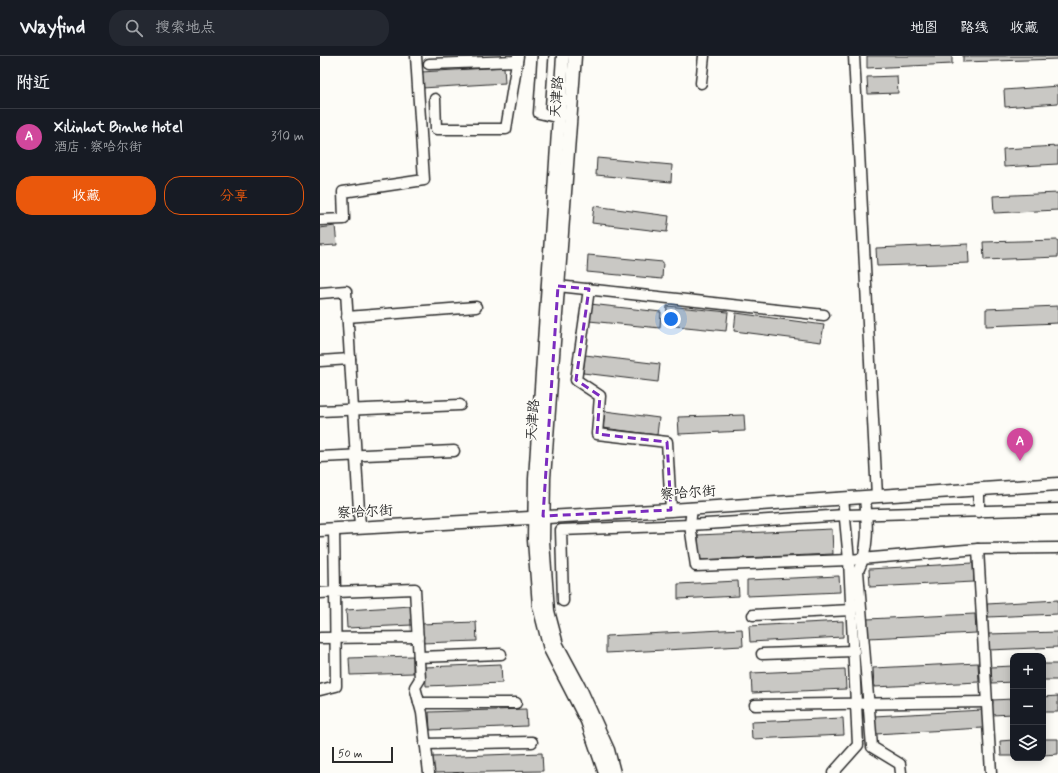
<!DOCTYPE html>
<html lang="zh">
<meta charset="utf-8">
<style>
:root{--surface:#171b24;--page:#242831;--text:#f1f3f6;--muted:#9ea1a6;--line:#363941;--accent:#ea580c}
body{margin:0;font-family:Mynerve,"LXGW WenKai TC",sans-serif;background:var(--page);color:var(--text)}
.controls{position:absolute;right:12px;bottom:12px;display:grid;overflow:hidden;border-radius:8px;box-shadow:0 2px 10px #0003}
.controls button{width:36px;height:36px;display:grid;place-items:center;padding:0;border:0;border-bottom:1px solid var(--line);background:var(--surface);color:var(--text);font:20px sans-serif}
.scale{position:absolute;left:12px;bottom:10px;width:61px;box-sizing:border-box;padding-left:4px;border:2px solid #2b2b2b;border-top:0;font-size:11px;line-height:14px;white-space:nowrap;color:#2b2b2b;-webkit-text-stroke:3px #fdfcf7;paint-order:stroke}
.you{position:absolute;left:351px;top:263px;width:14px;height:14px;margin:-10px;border:3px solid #fff;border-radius:50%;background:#1a73e8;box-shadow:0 0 0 6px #1a73e833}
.badge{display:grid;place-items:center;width:26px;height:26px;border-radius:50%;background:var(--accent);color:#fff;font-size:13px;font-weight:700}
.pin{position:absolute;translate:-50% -33px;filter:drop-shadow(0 1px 2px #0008)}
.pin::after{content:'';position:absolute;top:21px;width:14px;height:12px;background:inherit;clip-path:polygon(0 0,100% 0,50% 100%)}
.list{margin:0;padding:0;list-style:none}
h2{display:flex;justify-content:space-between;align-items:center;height:52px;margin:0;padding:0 16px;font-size:17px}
h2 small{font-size:13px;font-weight:400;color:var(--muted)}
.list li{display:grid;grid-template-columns:26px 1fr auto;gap:12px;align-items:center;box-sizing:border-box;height:56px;padding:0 16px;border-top:1px solid var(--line)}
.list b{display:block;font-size:15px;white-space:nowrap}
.list p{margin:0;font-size:13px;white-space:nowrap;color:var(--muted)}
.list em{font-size:13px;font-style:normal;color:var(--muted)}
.actions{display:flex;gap:8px;padding:12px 16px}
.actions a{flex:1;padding:9px 0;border:1px solid var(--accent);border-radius:16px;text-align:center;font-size:14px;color:var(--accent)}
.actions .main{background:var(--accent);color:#fff}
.icon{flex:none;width:22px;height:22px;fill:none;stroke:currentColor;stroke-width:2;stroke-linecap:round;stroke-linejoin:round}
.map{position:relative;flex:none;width:738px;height:717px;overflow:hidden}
header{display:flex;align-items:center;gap:24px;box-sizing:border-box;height:56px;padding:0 20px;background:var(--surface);border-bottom:1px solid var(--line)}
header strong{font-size:19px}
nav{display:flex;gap:22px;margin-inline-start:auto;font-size:14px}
.search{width:280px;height:36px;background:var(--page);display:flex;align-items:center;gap:10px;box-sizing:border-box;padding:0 14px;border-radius:16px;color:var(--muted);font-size:15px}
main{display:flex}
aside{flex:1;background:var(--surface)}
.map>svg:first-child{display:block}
.building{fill:#c9c8c4;stroke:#2b2b2b}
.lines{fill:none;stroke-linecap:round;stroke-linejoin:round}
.minor-casing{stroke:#2b2b2b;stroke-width:13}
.tertiary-casing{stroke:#2b2b2b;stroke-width:15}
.minor{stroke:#fdfcf7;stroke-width:10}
.tertiary{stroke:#fdfcf7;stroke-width:12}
.marked{fill:none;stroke:#7b2cbf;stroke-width:3;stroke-dasharray:8 5;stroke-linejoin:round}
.labels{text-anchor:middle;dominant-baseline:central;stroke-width:3;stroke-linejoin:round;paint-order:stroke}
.street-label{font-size:14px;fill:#2b2b2b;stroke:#fdfcf7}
</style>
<header>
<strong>Wayfind</strong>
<div class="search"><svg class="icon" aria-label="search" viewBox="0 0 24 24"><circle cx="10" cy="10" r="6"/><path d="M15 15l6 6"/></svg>搜索地点</div>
<nav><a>地图</a><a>路线</a><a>收藏</a></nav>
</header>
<main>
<aside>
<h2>附近<small></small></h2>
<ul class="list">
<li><span class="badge" style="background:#d1479c">A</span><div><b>Xilinhot Binhe Hotel</b><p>酒店 · 察哈尔街</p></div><em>310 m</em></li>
</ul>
<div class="actions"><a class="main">收藏</a><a>分享</a></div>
</aside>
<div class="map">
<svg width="738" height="717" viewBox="0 0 738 717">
<rect width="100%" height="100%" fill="#fdfcf7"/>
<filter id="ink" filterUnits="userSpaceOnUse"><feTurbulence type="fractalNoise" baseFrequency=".025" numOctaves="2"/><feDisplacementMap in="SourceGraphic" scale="8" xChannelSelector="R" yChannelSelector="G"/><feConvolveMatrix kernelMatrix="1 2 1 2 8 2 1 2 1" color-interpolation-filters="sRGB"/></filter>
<g filter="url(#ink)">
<g class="building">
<polygon points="547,0 632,0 632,8 547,12"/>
<polygon points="643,0 738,0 738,3 643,6"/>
<polygon points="184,11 185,27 102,32 101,16"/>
<polygon points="577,20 578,37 548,38 547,21"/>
<polygon points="738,30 738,47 685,51 684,34"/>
<polygon points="738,90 738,108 684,111 683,93"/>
<polygon points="277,102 352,109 351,126 276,119"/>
<polygon points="738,137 738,154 674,157 673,140"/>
<polygon points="274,150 349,160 347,176 272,167"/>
<polygon points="15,170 17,189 0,190 0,172"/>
<polygon points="738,184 738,201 664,204 663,186"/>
<polygon points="648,188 649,207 557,210 556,192"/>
<polygon points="268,199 343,206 342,223 267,216"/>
<polygon points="270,248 341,256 340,272 269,265"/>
<polygon points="347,250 408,256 406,275 346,269"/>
<polygon points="738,250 738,267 666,270 666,253"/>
<polygon points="416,257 504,269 501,286 414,275"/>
<polygon points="265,299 340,308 338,326 263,317"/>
<polygon points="285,355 339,362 337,379 283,372"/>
<polygon points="424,359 425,375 359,378 358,361"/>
<polygon points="512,473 513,498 379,504 378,479"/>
<polygon points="653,507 654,526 550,531 549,513"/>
<polygon points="519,520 520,536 427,540 427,524"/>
<polygon points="418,525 419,540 358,543 358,528"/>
<polygon points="738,544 738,558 668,561 667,548"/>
<polygon points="91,550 92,569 27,572 26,554"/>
<polygon points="655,558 656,577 548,582 547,563"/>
<polygon points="523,565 523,581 430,586 429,570"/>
<polygon points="156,566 157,585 101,587 100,568"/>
<polygon points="422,573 423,590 286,597 286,580"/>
<polygon points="738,576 738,591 669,594 668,578"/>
<polygon points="93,600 93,617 30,619 29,602"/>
<polygon points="658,607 659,626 554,631 553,612"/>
<polygon points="181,608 182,627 106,630 105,611"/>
<rect x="723" y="608" width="15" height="16"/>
<polygon points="693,610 693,626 672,627 671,611"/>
<polygon points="525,613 526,633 432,637 431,617"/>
<polygon points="738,640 738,656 723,656 723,641"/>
<polygon points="693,643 693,658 672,659 672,644"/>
<polygon points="206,653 207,670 110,674 109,656"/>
<polygon points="662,654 663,672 555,678 554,660"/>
<polygon points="523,662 524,679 432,683 431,666"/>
<polygon points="723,683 738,683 738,698 723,699"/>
<polygon points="693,684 693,700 681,700 680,685"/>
<polygon points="222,697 223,715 113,717 112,701"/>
</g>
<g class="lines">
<defs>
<g id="minor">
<polyline points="223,0 219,57 240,62"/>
<polyline points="534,0 557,440"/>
<polyline points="109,8 197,5"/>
<polyline points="381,27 384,0"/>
<polyline points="115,43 116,73 186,73 198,0"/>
<polyline points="0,164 24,163 23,136 104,124 96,0"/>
<polyline points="238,230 504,259"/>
<polyline points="269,233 256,324 280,340 277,378 347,386 351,454"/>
<polyline points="0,237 26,235 40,471"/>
<polyline points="27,261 156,251"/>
<polyline points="0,305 30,303"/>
<polyline points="0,355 140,349"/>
<polyline points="0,401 134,395"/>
<polyline points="659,433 659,456"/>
<path d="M545,441C547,466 550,492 538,515L552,691L580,708L581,717"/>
<polyline points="372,452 370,469 376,510 529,504 658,493 738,492"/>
<polyline points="658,493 671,717"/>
<polyline points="0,537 15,536 14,473"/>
<polyline points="243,545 241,474 370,469 525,459 738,453"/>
<polyline points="433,559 532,554"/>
<polyline points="0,582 98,581"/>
<polyline points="442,598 534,595"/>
<polyline points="99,601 181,598"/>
<polyline points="0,634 16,630 15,536 95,533 100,623 95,631 102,657 109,717"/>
<polyline points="99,647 196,647"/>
<polyline points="435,649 667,646"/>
<polyline points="105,688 212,686"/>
<polyline points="513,717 538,689 529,504 523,442"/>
</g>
<g id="tertiary">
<polyline points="243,0 215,423 214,484 219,550 230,593 267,665 285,717"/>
<polyline points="255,0 224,422 223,485 228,555 237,589 259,630 288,694 294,717"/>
<polyline points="0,474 351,454 738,428"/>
</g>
</defs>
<use href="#minor" class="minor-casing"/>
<use href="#tertiary" class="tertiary-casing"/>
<use href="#minor" class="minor"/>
<use href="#tertiary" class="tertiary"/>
</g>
</g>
<path class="marked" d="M238,230L269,233L256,324L280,340L277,378L347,386L351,454L223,460Z"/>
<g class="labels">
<g class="street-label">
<text transform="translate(237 41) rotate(-86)">天津路</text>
<text transform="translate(213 364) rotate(-86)">天津路</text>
<text transform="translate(368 437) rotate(-4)">察哈尔街</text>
<text transform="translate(45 456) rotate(-3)">察哈尔街</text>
</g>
</g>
</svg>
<div class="controls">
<button>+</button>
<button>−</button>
<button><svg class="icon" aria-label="layers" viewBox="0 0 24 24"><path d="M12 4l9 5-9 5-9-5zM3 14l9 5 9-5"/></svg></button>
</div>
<div class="scale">50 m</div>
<div class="you"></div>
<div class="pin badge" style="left:700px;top:405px;background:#d1479c">A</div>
</div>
</main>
